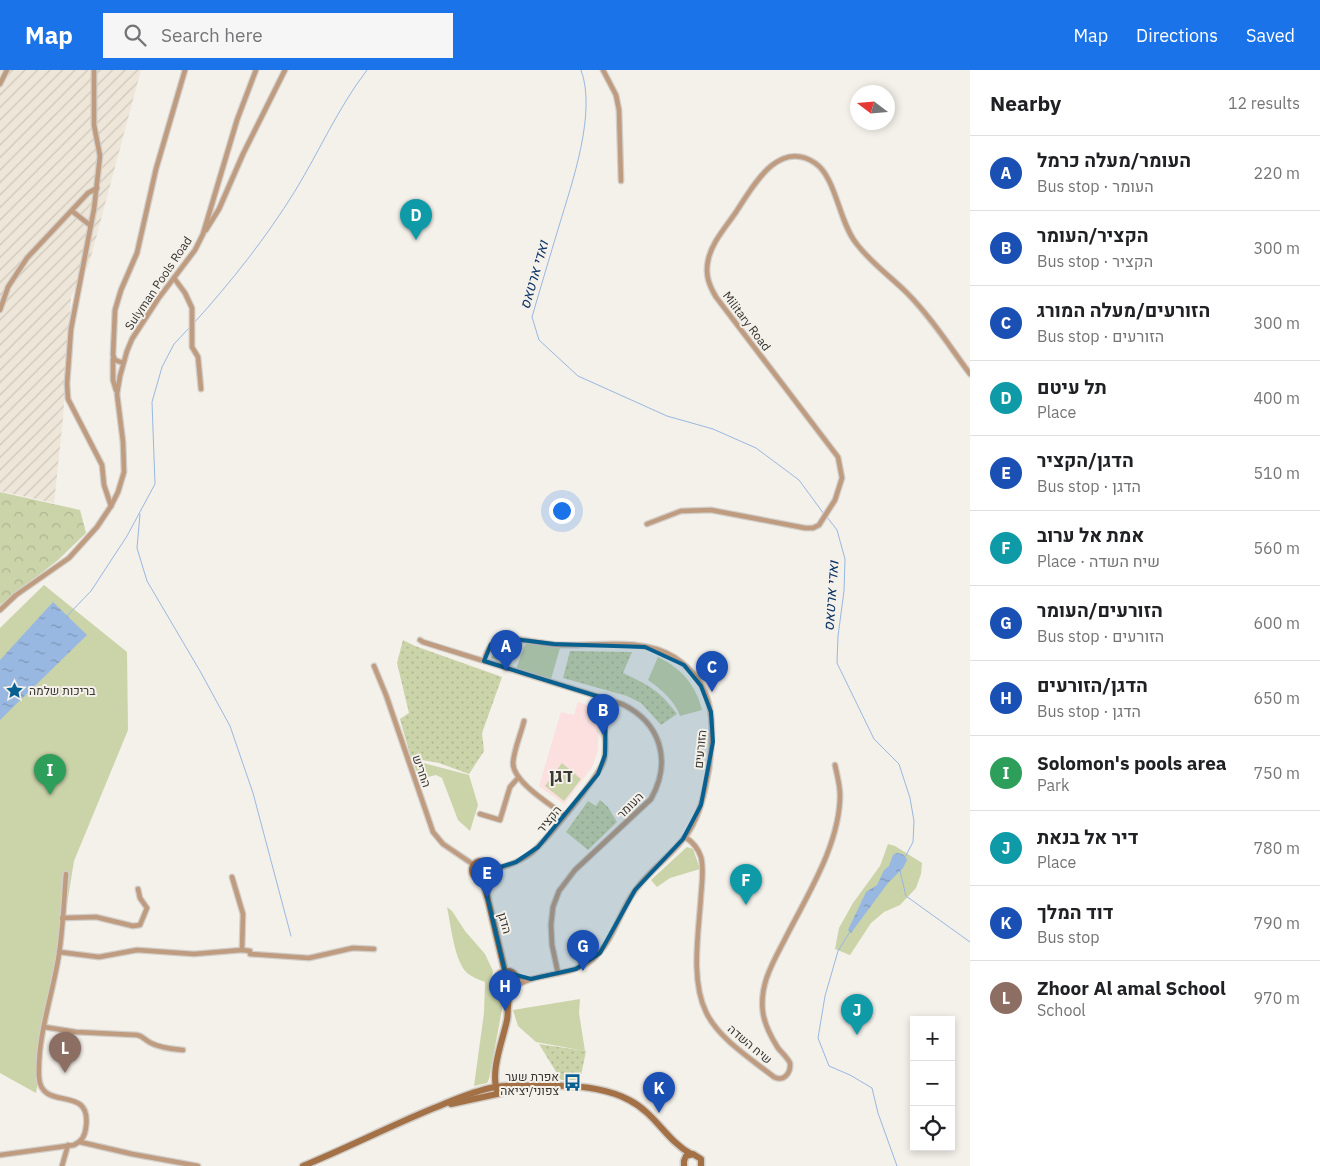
<!DOCTYPE html>
<meta charset="utf-8">
<style>
:root{--surface:#fff;--page:#f6f6f6;--text:#202124;--muted:#757577;--line:#e0e0e0;--accent:#1a73e8}
body{margin:0;font-family:"IBM Plex Sans",Heebo,sans-serif;background:var(--page);color:var(--text)}
.controls{position:absolute;right:15px;bottom:15px;display:grid;overflow:hidden;border-radius:0px;box-shadow:0 2px 8px #0003}
.controls button{width:45px;height:45px;display:grid;place-items:center;padding:0;border:0;border-bottom:1px solid var(--line);background:var(--surface);color:var(--text);font:25px sans-serif}
.compass{position:absolute;left:850px;top:15px;width:45px;height:45px;border-radius:50%;background:var(--surface);box-shadow:0 2px 8px #0003;rotate:286deg}
.you{position:absolute;left:561px;top:440px;width:18px;height:18px;margin:-12px;border:4px solid #fff;border-radius:50%;background:#1a73e8;box-shadow:0 0 0 8px #1a73e833}
.badge{display:grid;place-items:center;width:32px;height:32px;border-radius:50%;background:var(--accent);color:#fff;font-size:16px;font-weight:700}
.pin{position:absolute;translate:-50% -41px;filter:drop-shadow(0 1px 2px #0008)}
.pin::after{content:'';position:absolute;top:26px;width:18px;height:15px;background:inherit;clip-path:polygon(0 0,100% 0,50% 100%)}
.list{margin:0;padding:0;list-style:none}
h2{display:flex;justify-content:space-between;align-items:center;height:65px;margin:0;padding:0 20px;font-size:21px}
h2 small{font-size:16px;font-weight:400;color:var(--muted)}
.list li{display:grid;grid-template-columns:32px 1fr auto;gap:15px;align-items:center;box-sizing:border-box;height:75px;padding:0 20px;border-top:1px solid var(--line)}
.list b{display:block;font-size:19px;white-space:nowrap}
.list p{margin:0;font-size:16px;white-space:nowrap;color:var(--muted)}
.list em{font-size:16px;font-style:normal;color:var(--muted)}
.icon{flex:none;width:28px;height:28px;fill:none;stroke:currentColor;stroke-width:2;stroke-linecap:round;stroke-linejoin:round}
.map{position:relative;flex:none;width:970px;height:1096px;overflow:hidden}
header{display:flex;align-items:center;gap:30px;box-sizing:border-box;height:70px;padding:0 25px;background:var(--accent);color:#fff}
header strong{font-size:24px}
nav{display:flex;gap:28px;margin-inline-start:auto;font-size:18px}
.search{width:350px;height:45px;background:var(--page);display:flex;align-items:center;gap:12px;box-sizing:border-box;padding:0 18px;border-radius:0px;color:var(--muted);font-size:19px}
main{display:flex}
aside{flex:1;background:var(--surface)}
.map>svg:first-child{display:block}
.industrial{fill:url(#industrial-furrows)}
.education{fill:#fbe0df}
.grass{fill:url(#grass-dots)}
.forest{fill:url(#forest-crowns)}
.park{fill:#cbd3a9}
.water{fill:url(#water-ripples)}
.lines{fill:none;stroke-linecap:round;stroke-linejoin:round}
.stream{stroke:#99b8e1;stroke-width:1}
.street-casing{stroke:#d2cec9;stroke-width:7}
.secondary-casing{stroke:#d2cec9;stroke-width:9}
.street{stroke:#bf9b7f;stroke-width:4.5}
.secondary{stroke:#a47146;stroke-width:6}
.marked{fill:#086091;fill-opacity:0.2;stroke:#086091;stroke-width:4;stroke-linejoin:round}
.labels{text-anchor:middle;dominant-baseline:central;stroke-width:4;stroke-linejoin:round;paint-order:stroke}
.street-label{font-size:12px;fill:#353431;stroke:#f4f0ea}
.poi-label{font-size:12px;fill:#353431;stroke:#f4f0ea;text-anchor:start}
.water-label{font-size:14px;font-style:italic;fill:#0c3466;stroke:#f4f0ea}
.district-label{font-size:18px;font-weight:bold;fill:#3b3833;stroke:#f4f0ea}
</style>
<header>
<strong>Map</strong>
<div class="search"><svg class="icon" aria-label="search" viewBox="0 0 24 24"><circle cx="10" cy="10" r="6"/><path d="M15 15l6 6"/></svg>Search here</div>
<nav><a>Map</a><a>Directions</a><a>Saved</a></nav>
</header>
<main>
<div class="map">
<svg width="970" height="1096" viewBox="0 0 970 1096">
<defs>
<pattern id="industrial-furrows" width="10" height="10" patternUnits="userSpaceOnUse" patternTransform="scale(1.25)"><rect width="10" height="10" fill="#eee7d9"/><path d="M-1 1l2-2M0 10L10 0M9 11l2-2" fill="none" stroke="#cdc7bb"/></pattern>
<pattern id="grass-dots" width="8" height="8" patternUnits="userSpaceOnUse" patternTransform="scale(1.25)"><rect width="8" height="8" fill="#cbd3a9"/><path d="M2 2h.1M6 6h.1" fill="none" stroke="#afb692" stroke-width="1.8" stroke-linecap="round"/></pattern>
<pattern id="forest-crowns" width="20" height="18" patternUnits="userSpaceOnUse" patternTransform="scale(1.25)"><rect width="20" height="18" fill="#cbd3a9"/><path d="M2 6a3 3 0 1 1 6 0M12 15a3 3 0 1 1 6 0" fill="none" stroke="#afb692"/></pattern>
<pattern id="water-ripples" width="26" height="14" patternUnits="userSpaceOnUse" patternTransform="scale(1.25)"><rect width="26" height="14" fill="#99b8e1"/><path d="M2 4q2-2 4 0t4 0M15 11q2-2 4 0t4 0" fill="none" stroke="#7e96b7"/></pattern>
</defs>
<rect width="100%" height="100%" fill="#f4f0ea"/>
<polygon class="industrial" points="0,0 141,0 89,194 71,227 63,348 54,433 0,421"/>
<polygon class="education" points="578,632 598,638 598,680 592,697 564,734 539,716 561,642 574,645"/>
<g class="grass">
<polygon points="403,570 415,576 502,607 482,663 484,681 469,704 439,693 411,688 400,649 409,643 397,593"/>
<polygon points="502,573 518,573 511,594 491,588"/>
<path d="M570,581L632,582L623,603C650,616 659,620 677,644L661,655L641,633L627,626L563,608Z"/>
<polygon points="600,730 608,737 617,752 588,780 566,762 588,731 596,736"/>
<polygon points="539,974 586,981 580,1010 561,1010"/>
</g>
<polygon class="forest" points="0,422 80,440 86,463 58,490 0,535"/>
<g class="park">
<polygon points="44,515 127,582 128,660 74,791 36,1023 0,1003 0,558"/>
<polygon points="526,573 560,578 551,609 516,599"/>
<path d="M658,587C681,598 696,615 702,640L680,646C675,631 661,619 648,610Z"/>
<polygon points="412,690 469,705 478,735 470,761 458,750 442,708 436,705 420,709"/>
<polygon points="562,693 581,709 564,731 545,716"/>
<polygon points="888,774 895,776 922,793 921,804 916,818 900,835 884,842 871,853 850,885 835,879 839,858 853,833 880,796"/>
<polygon points="687,777 693,779 700,799 670,808 657,817 651,810"/>
<path d="M447,837L452,841L465,861L485,884L493,901L491,914L496,917L503,934L489,1009L487,1013L474,1016L484,943L485,912C479,910 472,907 467,903C454,890 451,855 447,837Z"/>
<polygon points="580,929 579,943 585,981 536,972 518,956 513,940"/>
</g>
<g class="water">
<polygon points="53,532 87,565 0,650 0,590"/>
<path d="M896,783C902,783 905,785 907,790L903,798L888,813L851,863L848,860L866,822L877,815L884,800L889,796L893,785Z"/>
</g>
<g class="lines">
<g class="stream">
<path d="M581,0C597,42 572,113 559,156C550,186 541,216 532,247L539,270L578,306L667,346L713,359L756,378L799,410L824,444"/>
<path d="M194,253C231,212 266,168 295,121C320,80 338,38 367,0"/>
<polyline points="140,444 137,478 147,511 200,601 230,656 253,723 291,866"/>
<polyline points="827,447 837,460 845,489 844,521 838,566 837,593 874,669 899,694 910,728 914,751 913,772 905,787"/>
<polyline points="67,546 91,521 127,466 155,414 152,332 162,297 174,274 191,256"/>
<polyline points="900,801 906,826 970,872"/>
<polyline points="851,860 838,881 825,926 818,968 829,996 850,1005 872,1018 878,1043 897,1096"/>
</g>
<defs>
<g id="street">
<polyline points="94,0 94,55 100,86 94,139 71,259 67,314 68,329 102,395 104,415 111,436"/>
<polyline points="603,0 616,25 619,40 621,111"/>
<polyline points="0,14 7,0"/>
<polyline points="72,141 91,156"/>
<polyline points="206,160 219,139 243,84 285,0"/>
<polyline points="174,208 185,223 192,238 192,277 198,287 201,319"/>
<polyline points="0,240 8,217 27,188 88,123 97,118"/>
<polyline points="113,289 113,310 116,320"/>
<polyline points="123,293 115,290 113,285 115,240 121,220 137,183 156,99 185,0"/>
<path d="M647,454L681,441L711,440L805,458H813L819,455L835,430L842,408L838,387L716,227C709,215 705,205 708,191C711,173 726,157 736,142C752,118 778,68 815,93C836,107 839,152 856,173C870,192 891,207 907,223C931,247 950,277 970,304"/>
<polyline points="0,540 16,525 69,488 97,457 111,436 118,422 124,402 123,372 117,324 120,306 127,281 132,269 158,229 195,180 203,164 237,50 256,0"/>
<path d="M420,570L423,572L622,634C661,653 672,691 651,729L575,800L559,821L553,837L551,855L552,875L558,903"/>
<path d="M484,591C487,579 492,569 506,568C524,569 543,574 562,575C598,576 642,567 674,587C716,614 715,654 709,699C705,721 701,743 688,763C673,785 649,800 634,822C619,843 613,872 593,889C571,908 538,901 515,917"/>
<polyline points="374,596 386,625 433,762 443,774 474,795"/>
<path d="M524,651C521,664 514,679 513,693C513,712 550,734 564,745"/>
<polyline points="480,744 500,750 510,717 518,708"/>
<path d="M685,767C693,772 698,778 701,787C704,799 702,813 701,825C699,861 690,909 706,942C718,968 751,989 774,1007C784,1012 791,1003 790,993C787,987 782,983 778,978C771,967 765,956 763,943C759,916 772,894 784,871C806,827 840,775 840,725C840,715 837,705 835,695"/>
<path d="M491,800C505,797 518,793 530,784C544,773 599,707 604,690C609,670 599,649 607,629"/>
<polyline points="232,807 243,844 242,880 250,881 250,884 309,888 353,878 374,879"/>
<polyline points="62,848 96,847 133,856 140,855 147,838 140,828 138,819"/>
<polyline points="59,882 99,887 137,880 194,884 242,880"/>
<polyline points="514,904 520,908 527,910"/>
<path d="M44,957L76,962L137,965C143,966 145,970 151,973C160,978 172,979 183,980"/>
<polyline points="80,1072 132,1084 198,1096"/>
<path d="M0,1085L74,1075C82,1071 85,1066 86,1057C92,1013 41,1043 39,1007C37,966 53,924 59,884C63,857 64,830 66,804"/>
<polyline points="62,1096 68,1075"/>
</g>
<g id="secondary">
<circle cx="481" cy="800" r="9"/>
<polyline points="483,809 505,902"/>
<circle cx="507" cy="911" r="10"/>
<path d="M498,1023C489,1003 503,970 507,950C509,940 506,929 512,920"/>
<polyline points="451,1034 524,1018"/>
<path d="M303,1096C347,1078 390,1056 434,1038C454,1030 473,1021 495,1017C513,1014 530,1016 548,1016C576,1015 604,1017 629,1030C655,1043 667,1071 691,1084"/>
<polyline points="684,1096 684,1091 686,1086 693,1084 701,1089 701,1096"/>
</g>
</defs>
<use href="#street" class="street-casing"/>
<use href="#secondary" class="secondary-casing"/>
<use href="#street" class="street"/>
<use href="#secondary" class="secondary"/>
</g>
<path class="marked" d="M506,568L554,574L645,577L684,595L701,616L711,642L713,672L701,735L683,769L635,820L600,883L576,899L531,909L505,902L483,809L490,807L491,800L516,792L538,777L598,704L605,685L606,629L484,591L491,574Z"/>
<defs>
<symbol id="sight-bare" viewBox="-9 -9 18 18"><path d="M0-6L1.8-2.2L6-1.7L2.9 1.2L3.7 5.4L0 3.3L-3.7 5.4L-2.9 1.2L-6-1.7L-1.8-2.2Z" fill="#086091" stroke="#f4f0ea" stroke-width="2.5" paint-order="stroke"/></symbol>
<symbol id="bus-bare" viewBox="-9 -9 18 18"><path d="M-5-6H5V4H4V6H2V4H-2V6H-4V4H-5ZM-3.5-4V0h7V-4ZM-3.5 1.2v1.5H-2V1.2ZM2 1.2v1.5H3.5V1.2Z" fill="#086091" stroke="#f4f0ea" stroke-width="2.5" paint-order="stroke"/></symbol>
</defs>
<g fill-rule="evenodd">
<use href="#sight-bare" x="2" y="608" width="25" height="25"/>
<use href="#bus-bare" x="560" y="1000" width="25" height="25"/>
</g>
<g class="labels">
<g class="street-label">
<text transform="translate(158 213) rotate(-56)">Sulyman Pools Road</text>
<text transform="translate(747 251) rotate(53)">Military Road</text>
<text transform="translate(700 679) rotate(-84)">הזורעים</text>
<text transform="translate(422 701) rotate(71)">החריש</text>
<text transform="translate(630 735) rotate(-45)">העומר</text>
<text transform="translate(549 749) rotate(-51)">הקציר</text>
<text transform="translate(505 853) rotate(74)">הדגן</text>
<text transform="translate(750 974) rotate(40)">שיח השדה</text>
</g>
<g class="poi-label">
<text x="29" y="620">בריכות שלמה</text>
<text x="559" y="1006" text-anchor="end">אפרת שער<tspan x="559" dy="14">צפוני/יציאה</tspan></text>
</g>
<g class="water-label">
<text transform="translate(534 205) rotate(-74)">ואדי ארטאס</text>
<text transform="translate(831 526) rotate(-86)">ואדי ארטאס</text>
</g>
<g class="district-label">
<text x="561" y="705">דגן</text>
</g>
</g>
</svg>
<div class="controls">
<button>+</button>
<button>−</button>
<button><svg class="icon" aria-label="locate" viewBox="0 0 24 24"><circle cx="12" cy="12" r="6"/><path d="M12 2v4M12 18v4M2 12h4M18 12h4"/></svg></button>
</div>
<svg class="compass" viewBox="-18 -18 36 36"><path d="M0-13l5 13h-10z" fill="#e53935"/><path d="M0 13l5-13h-10z" fill="#757577"/></svg>
<div class="you"></div>
<div class="pin badge" style="left:506px;top:601px;background:#1a4fb4">A</div>
<div class="pin badge" style="left:603px;top:665px;background:#1a4fb4">B</div>
<div class="pin badge" style="left:712px;top:622px;background:#1a4fb4">C</div>
<div class="pin badge" style="left:416px;top:170px;background:#0f9aa8">D</div>
<div class="pin badge" style="left:487px;top:828px;background:#1a4fb4">E</div>
<div class="pin badge" style="left:746px;top:835px;background:#0f9aa8">F</div>
<div class="pin badge" style="left:583px;top:901px;background:#1a4fb4">G</div>
<div class="pin badge" style="left:505px;top:941px;background:#1a4fb4">H</div>
<div class="pin badge" style="left:50px;top:725px;background:#2e9e5b">I</div>
<div class="pin badge" style="left:857px;top:965px;background:#0f9aa8">J</div>
<div class="pin badge" style="left:659px;top:1043px;background:#1a4fb4">K</div>
<div class="pin badge" style="left:65px;top:1003px;background:#8d6e63">L</div>
</div>
<aside>
<h2>Nearby<small>12 results</small></h2>
<ul class="list">
<li><span class="badge" style="background:#1a4fb4">A</span><div><b>העומר/מעלה כרמל</b><p>Bus stop · העומר</p></div><em>220 m</em></li>
<li><span class="badge" style="background:#1a4fb4">B</span><div><b>הקציר/העומר</b><p>Bus stop · הקציר</p></div><em>300 m</em></li>
<li><span class="badge" style="background:#1a4fb4">C</span><div><b>הזורעים/מעלה המורג</b><p>Bus stop · הזורעים</p></div><em>300 m</em></li>
<li><span class="badge" style="background:#0f9aa8">D</span><div><b>תל עיטם</b><p>Place</p></div><em>400 m</em></li>
<li><span class="badge" style="background:#1a4fb4">E</span><div><b>הדגן/הקציר</b><p>Bus stop · הדגן</p></div><em>510 m</em></li>
<li><span class="badge" style="background:#0f9aa8">F</span><div><b>אמת אל ערוב</b><p>Place · שיח השדה</p></div><em>560 m</em></li>
<li><span class="badge" style="background:#1a4fb4">G</span><div><b>הזורעים/העומר</b><p>Bus stop · הזורעים</p></div><em>600 m</em></li>
<li><span class="badge" style="background:#1a4fb4">H</span><div><b>הדגן/הזורעים</b><p>Bus stop · הדגן</p></div><em>650 m</em></li>
<li><span class="badge" style="background:#2e9e5b">I</span><div><b>Solomon's pools area</b><p>Park</p></div><em>750 m</em></li>
<li><span class="badge" style="background:#0f9aa8">J</span><div><b>דיר אל בנאת</b><p>Place</p></div><em>780 m</em></li>
<li><span class="badge" style="background:#1a4fb4">K</span><div><b>דוד המלך</b><p>Bus stop</p></div><em>790 m</em></li>
<li><span class="badge" style="background:#8d6e63">L</span><div><b>Zhoor Al amal School</b><p>School</p></div><em>970 m</em></li>
</ul>
</aside>
</main>
